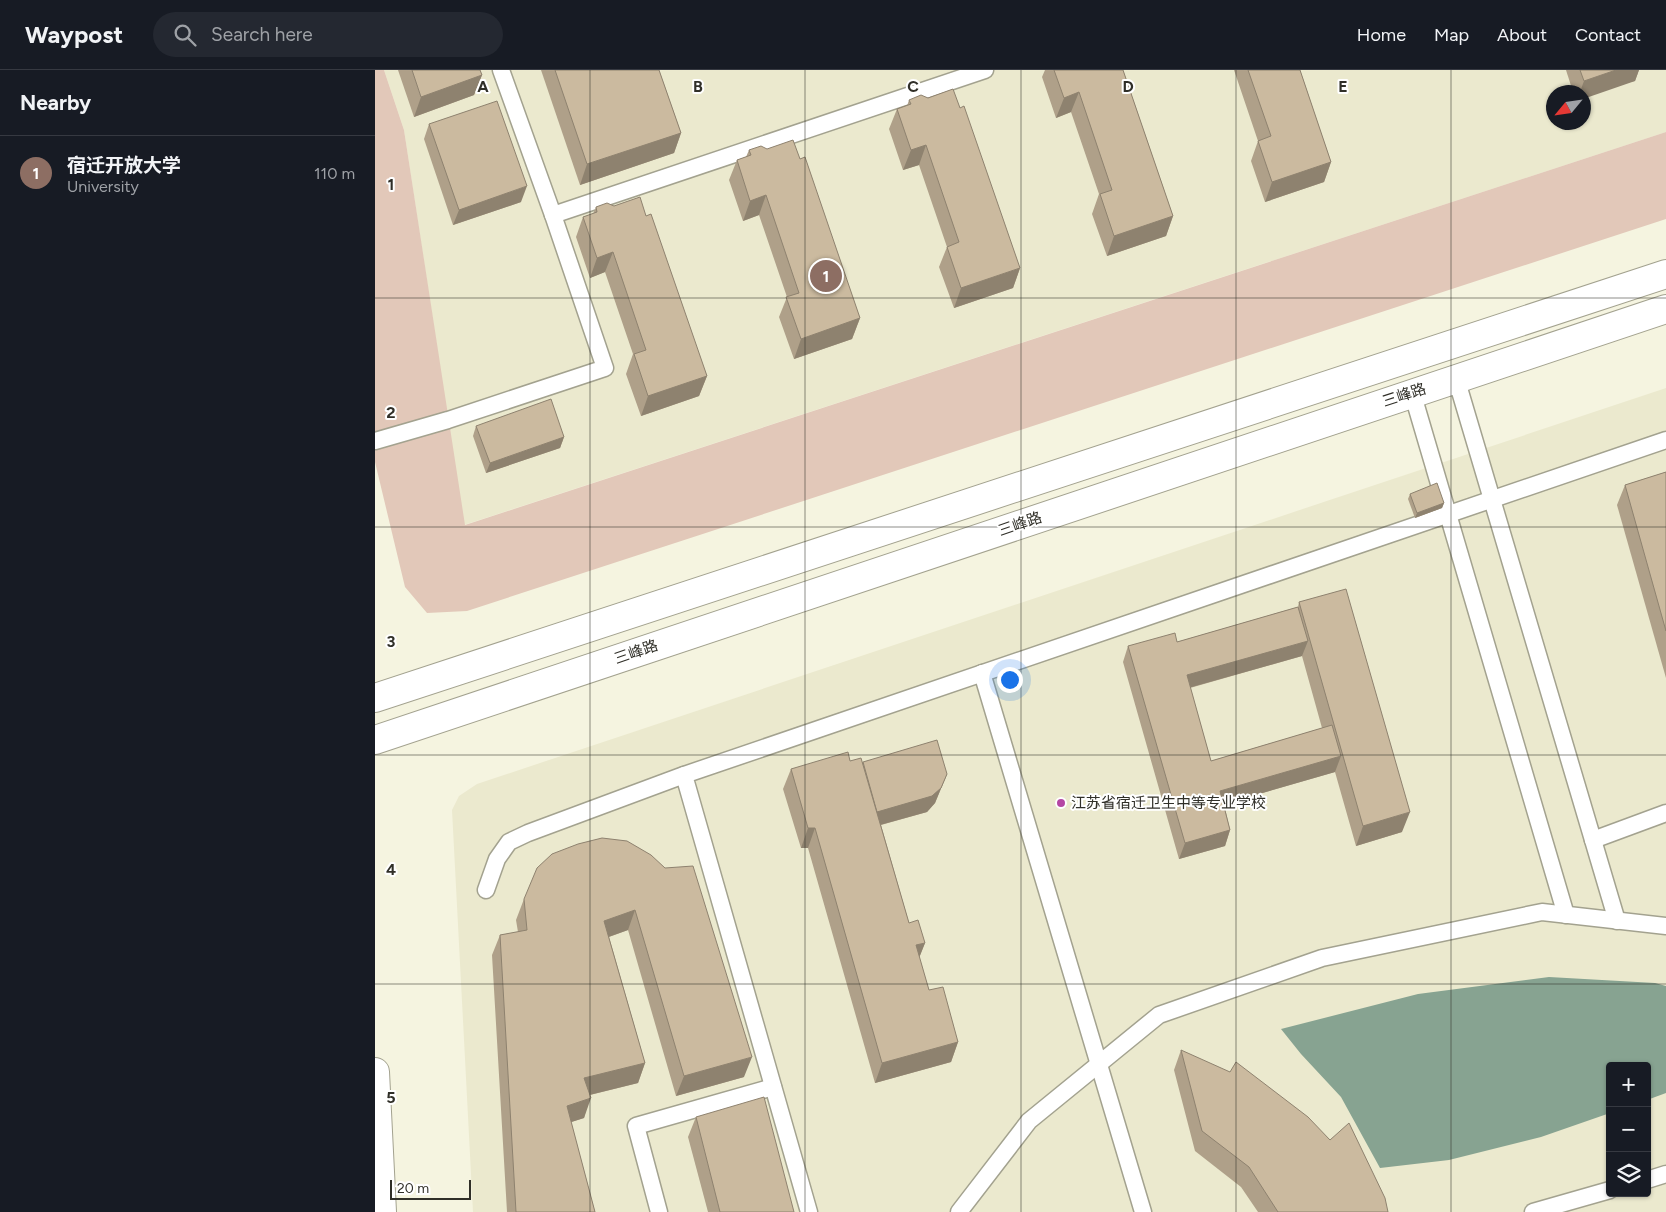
<!DOCTYPE html>
<meta charset="utf-8">
<style>
:root{--surface:#171b24;--page:#242831;--text:#f1f3f6;--muted:#9ea1a6;--line:#363941;--accent:#b546a4}
body{margin:0;font-family:Figtree,"Noto Sans SC",sans-serif;background:var(--page);color:var(--text)}
.controls{position:absolute;right:15px;bottom:15px;display:grid;overflow:hidden;border-radius:5px;box-shadow:0 1px 4px #0004}
.controls button{width:45px;height:45px;display:grid;place-items:center;padding:0;border:0;border-bottom:1px solid var(--line);background:var(--surface);color:var(--text);font:25px sans-serif}
.compass{position:absolute;left:1171px;top:15px;width:45px;height:45px;border-radius:50%;background:var(--surface);box-shadow:0 1px 4px #0004;rotate:241deg}
.scale{position:absolute;left:15px;bottom:12px;width:81px;box-sizing:border-box;padding-left:5px;border:2px solid #302f28;border-top:0;font-size:14px;line-height:18px;white-space:nowrap;color:#302f28;-webkit-text-stroke:4px #fff;paint-order:stroke}
.you{position:absolute;left:634px;top:609px;width:18px;height:18px;margin:-12px;border:4px solid #fff;border-radius:50%;background:#1a73e8;box-shadow:0 0 0 8px #1a73e833}
.badge{display:grid;place-items:center;width:32px;height:32px;border-radius:50%;background:var(--accent);color:#fff;font-size:16px;font-weight:700}
.pin{position:absolute;translate:-50% -50%;border:2px solid #fff;box-shadow:0 1px 5px #0006}
.list{margin:0;padding:0;list-style:none}
h2{display:flex;justify-content:space-between;align-items:center;height:65px;margin:0;padding:0 20px;font-size:21px}
h2 small{font-size:16px;font-weight:400;color:var(--muted)}
.list li{display:grid;grid-template-columns:32px 1fr auto;gap:15px;align-items:center;box-sizing:border-box;height:75px;padding:0 20px;border-top:1px solid var(--line)}
.list b{display:block;font-size:19px;white-space:nowrap}
.list p{margin:0;font-size:16px;white-space:nowrap;color:var(--muted)}
.list em{font-size:16px;font-style:normal;color:var(--muted)}
.icon{flex:none;width:28px;height:28px;fill:none;stroke:currentColor;stroke-width:2;stroke-linecap:round;stroke-linejoin:round}
.map{position:relative;flex:none;width:1291px;height:1142px;overflow:hidden}
header{display:flex;align-items:center;gap:30px;box-sizing:border-box;height:70px;padding:0 25px;background:var(--surface);border-bottom:1px solid var(--line)}
header strong{font-size:24px}
nav{display:flex;gap:28px;margin-inline-start:auto;font-size:18px}
.search{width:350px;height:45px;background:var(--page);display:flex;align-items:center;gap:12px;box-sizing:border-box;padding:0 18px;border-radius:28px;color:var(--muted);font-size:19px}
main{display:flex}
aside{flex:1;background:var(--surface)}
.map>svg:first-child{display:block}
.built{fill:#ebe9ce;fill-rule:evenodd}
.green{fill:#e2c8b9}
.water{fill:#87a391}
.lines{fill:none;stroke-linecap:round;stroke-linejoin:round}
.service-casing{stroke:#a3a28f;stroke-width:19}
.secondary-casing{stroke:#a3a28f;stroke-width:30}
.service{stroke:#fff;stroke-width:16}
.secondary{stroke:#fff;stroke-width:28}
.wall{fill:#afa089;fill-rule:evenodd}
.shaded-wall{fill:#8e826f}
.building{fill:#cbba9f;stroke:#8e826f}
.grid{fill:none;stroke:#302f28;stroke-width:1;stroke-opacity:0.55}
.poi-dot{fill:#b546a4;stroke:#fff;stroke-width:2}
.labels{text-anchor:middle;dominant-baseline:central;stroke-width:4;stroke-linejoin:round;paint-order:stroke}
.street-label{font-size:15px;fill:#302f28;stroke:#fff}
.poi-label{font-size:15px;fill:#302f28;stroke:#fff;text-anchor:start}
.grid-label{font-size:16px;text-anchor:middle;font-weight:bold;fill:#302f28;stroke:#fff;stroke-width:4;stroke-linejoin:round;paint-order:stroke}
</style>
<header>
<strong>Waypost</strong>
<div class="search"><svg class="icon" aria-label="search" viewBox="0 0 24 24"><circle cx="10" cy="10" r="6"/><path d="M15 15l6 6"/></svg>Search here</div>
<nav><a>Home</a><a>Map</a><a>About</a><a>Contact</a></nav>
</header>
<main>
<aside>
<h2>Nearby<small></small></h2>
<ul class="list">
<li><span class="badge" style="background:#8d6e63">1</span><div><b>宿迁开放大学</b><p>University</p></div><em>110 m</em></li>
</ul>
</aside>
<div class="map">
<svg width="1291" height="1142" viewBox="0 0 1291 1142">
<rect width="100%" height="100%" fill="#f5f4e0"/>
<g class="built">
<path d="M9,0H1291V62L89,455L29,60ZM1178,22H1208V52H1178Z"/>
<path d="M1291,318V1142H98L77,740L84,726L102,714ZM1235,996H1272V1123H1235Z"/>
</g>
<polygon class="green" points="0,0 9,0 29,60 90,455 1291,62 1291,149 92,541 52,543 30,517 0,392"/>
<polygon class="water" points="1174,907 1280,913 1291,916 1291,1023 1272,1030 1272,996 1235,996 1235,1043 1166,1067 1074,1090 1005,1098 966,1027 926,984 906,959 1043,924"/>
<g class="lines">
<defs>
<g id="service">
<polyline points="126,0 178,145 610,0"/>
<polyline points="1081,308 1242,851"/>
<polyline points="1037,322 1191,845"/>
<polyline points="0,371 73,350 230,298 178,145"/>
<polyline points="607,603 768,1142"/>
<polyline points="1218,770 1291,743"/>
<polyline points="111,820 122,789 134,772 153,763 309,705"/>
<polyline points="1272,1110 1291,1104"/>
<polyline points="284,1142 261,1056 398,1017"/>
<polyline points="434,1142 309,705 1291,370"/>
<polyline points="584,1142 654,1051 784,945 947,888 1167,842 1291,856"/>
<polyline points="1158,1142 1235,1120"/>
</g>
<g id="secondary">
<polyline points="0,628 1291,204"/>
<polyline points="0,670 1291,239"/>
<polyline points="0,1002 7,1142"/>
</g>
</defs>
<use href="#service" class="service-casing"/>
<use href="#secondary" class="secondary-casing"/>
<use href="#service" class="service"/>
<use href="#secondary" class="secondary"/>
</g>
<g class="wall">
<polygon points="23,0 105,0 107,5 99,25 39,47"/>
<polygon points="166,0 284,0 306,63 299,83 205,115"/>
<polygon points="670,0 748,0 798,146 791,166 732,186 717,144 724,124 696,42 681,48 667,7"/>
<polygon points="859,0 925,0 956,92 949,112 890,132 876,91 883,71"/>
<polygon points="1191,0 1264,0 1260,11 1208,22 1198,22"/>
<polygon points="534,30 645,198 638,218 579,238 564,197 572,177 544,95 528,100 514,59 522,39 532,36"/>
<polygon points="54,54 146,132 78,155 49,69"/>
<polygon points="392,79 425,89 485,248 477,269 419,289 404,247 412,227 384,145 368,151 354,110 362,90 371,87 374,80"/>
<polygon points="239,136 271,146 332,306 324,326 266,346 251,304 258,284 230,202 215,208 201,167 208,147 218,144 221,137"/>
<polygon points="101,356 189,367 185,378 111,403 98,366"/>
<polygon points="1291,402 1291,608 1242,435 1250,415"/>
<polygon points="1035,424 1069,433 1067,438 1040,448 1033,429"/>
<path d="M924,532L1027,762L981,776L960,702L849,734L855,760L850,776L804,789L748,592L753,576L802,572L923,537ZM927,586L947,658L836,691L815,618Z"/>
<polygon points="475,691 488,692 572,704 560,733 552,742 506,755 534,853 550,873 544,888 554,920 583,972 576,992 500,1013 433,778 426,778 408,719 416,699"/>
<polygon points="227,768 369,1007 301,1026 253,860 234,867 270,993 263,1013 215,1025 209,1048 196,1052 220,1142 132,1142 117,885 125,865 143,862 141,850 149,829"/>
<polygon points="806,980 1013,1142 883,1142 866,1117 820,1081 799,1000"/>
<polygon points="321,1047 419,1142 333,1142 313,1067"/>
</g>
<g class="shaded-wall">
<polygon points="1241,0 1264,0 1260,11 1208,29 1208,22 1205,22 1209,11"/>
<polygon points="107,5 99,25 39,47 46,27"/>
<polygon points="704,22 696,42 681,48 689,28"/>
<polygon points="306,63 299,83 205,115 212,94"/>
<polygon points="551,75 544,95 528,100 536,80"/>
<polygon points="956,92 949,112 890,132 897,112"/>
<polygon points="152,116 146,132 78,155 84,140"/>
<polygon points="391,125 384,145 368,151 375,131"/>
<polygon points="798,146 791,166 732,186 739,166"/>
<polygon points="238,182 230,202 215,208 222,188"/>
<polygon points="645,198 638,218 579,238 586,218"/>
<polygon points="485,248 477,269 419,289 426,269"/>
<polygon points="332,306 324,326 266,346 273,326"/>
<polygon points="189,367 185,378 111,403 115,393"/>
<polygon points="1069,433 1067,438 1040,448 1042,443"/>
<polygon points="933,571 927,586 806,620 812,605"/>
<polygon points="966,686 960,702 839,737 845,721"/>
<polygon points="572,704 560,733 552,742 494,758 499,743"/>
<polygon points="1035,742 1027,762 981,776 988,756"/>
<polygon points="433,758 440,758 433,778 426,778"/>
<polygon points="855,760 850,776 804,789 810,773"/>
<polygon points="260,840 253,860 222,871 229,851"/>
<polygon points="550,873 542,893 541,875"/>
<polygon points="583,972 576,992 500,1013 507,993"/>
<polygon points="377,987 369,1007 301,1026 309,1006"/>
<polygon points="270,993 263,1013 202,1028 209,1008"/>
<polygon points="216,1028 209,1048 184,1056 192,1036"/>
</g>
<g class="building">
<polygon points="37,0 105,0 107,5 46,27"/>
<polygon points="180,0 284,0 306,63 212,94"/>
<polygon points="679,0 748,0 798,146 739,166 725,124 737,120 704,22 689,28"/>
<polygon points="873,0 925,0 956,92 897,112 883,71 896,66"/>
<polygon points="1205,0 1241,0 1209,11"/>
<polygon points="578,19 585,38 589,36 645,198 586,218 572,177 584,172 551,75 536,80 522,39 536,34 534,30 546,25 553,28"/>
<polygon points="122,31 152,116 84,140 54,54"/>
<polygon points="418,70 425,89 430,87 485,248 426,269 411,227 424,223 391,125 375,131 362,90 376,85 374,80 386,76 392,79"/>
<polygon points="265,127 271,146 276,144 332,306 273,326 259,284 271,280 238,182 222,188 208,147 222,142 221,137 232,133 239,136"/>
<polygon points="176,329 189,367 115,393 101,356"/>
<polygon points="1291,402 1291,561 1250,415"/>
<polygon points="1062,413 1069,433 1042,443 1035,424"/>
<polygon points="971,519 1035,742 988,756 924,532"/>
<polygon points="923,537 933,571 812,605 836,691 957,655 966,686 845,721 855,760 810,773 753,576 800,563 802,572"/>
<polygon points="562,670 572,704 566,718 557,726 502,742 488,692"/>
<polygon points="473,682 475,691 486,688 534,853 543,850 550,873 541,875 554,920 568,917 583,972 507,993 440,758 433,758 416,699"/>
<polygon points="227,768 252,771 276,785 290,798 318,796 377,987 309,1006 260,840 229,851 270,993 209,1008 216,1028 192,1036 220,1142 141,1142 125,865 152,860 149,829 162,798 177,784 203,774"/>
<polygon points="806,980 855,1002 861,992 933,1047 955,1070 974,1053 1010,1128 1013,1142 903,1142 874,1097 827,1061"/>
<polygon points="389,1027 419,1142 345,1142 321,1047"/>
</g>
<path class="grid" d="M215,0V1142M430,0V1142M646,0V1142M861,0V1142M1076,0V1142M0,228H1291M0,457H1291M0,685H1291M0,914H1291"/>
<circle class="poi-dot" cx="686" cy="733" r="5"/>
<g class="labels">
<g class="street-label">
<text transform="translate(1029 325) rotate(-18)">三峰路</text>
<text transform="translate(645 454) rotate(-19)">三峰路</text>
<text transform="translate(261 582) rotate(-19)">三峰路</text>
</g>
<g class="poi-label">
<text x="696" y="733">江苏省宿迁卫生中等专业学校</text>
</g>
</g>
<g class="grid-label">
<text x="108" y="22">A</text>
<text x="323" y="22">B</text>
<text x="538" y="22">C</text>
<text x="753" y="22">D</text>
<text x="968" y="22">E</text>
<text x="16" y="120">1</text>
<text x="16" y="348">2</text>
<text x="16" y="577">3</text>
<text x="16" y="805">4</text>
<text x="16" y="1033">5</text>
</g>
</svg>
<div class="controls">
<button>+</button>
<button>−</button>
<button><svg class="icon" aria-label="layers" viewBox="0 0 24 24"><path d="M12 4l9 5-9 5-9-5zM3 14l9 5 9-5"/></svg></button>
</div>
<svg class="compass" viewBox="-18 -18 36 36"><path d="M0-13l5 13h-10z" fill="#e53935"/><path d="M0 13l5-13h-10z" fill="#9ea1a6"/></svg>
<div class="scale">20 m</div>
<div class="you"></div>
<div class="pin badge" style="left:451px;top:206px;background:#8d6e63">1</div>
</div>
</main>
